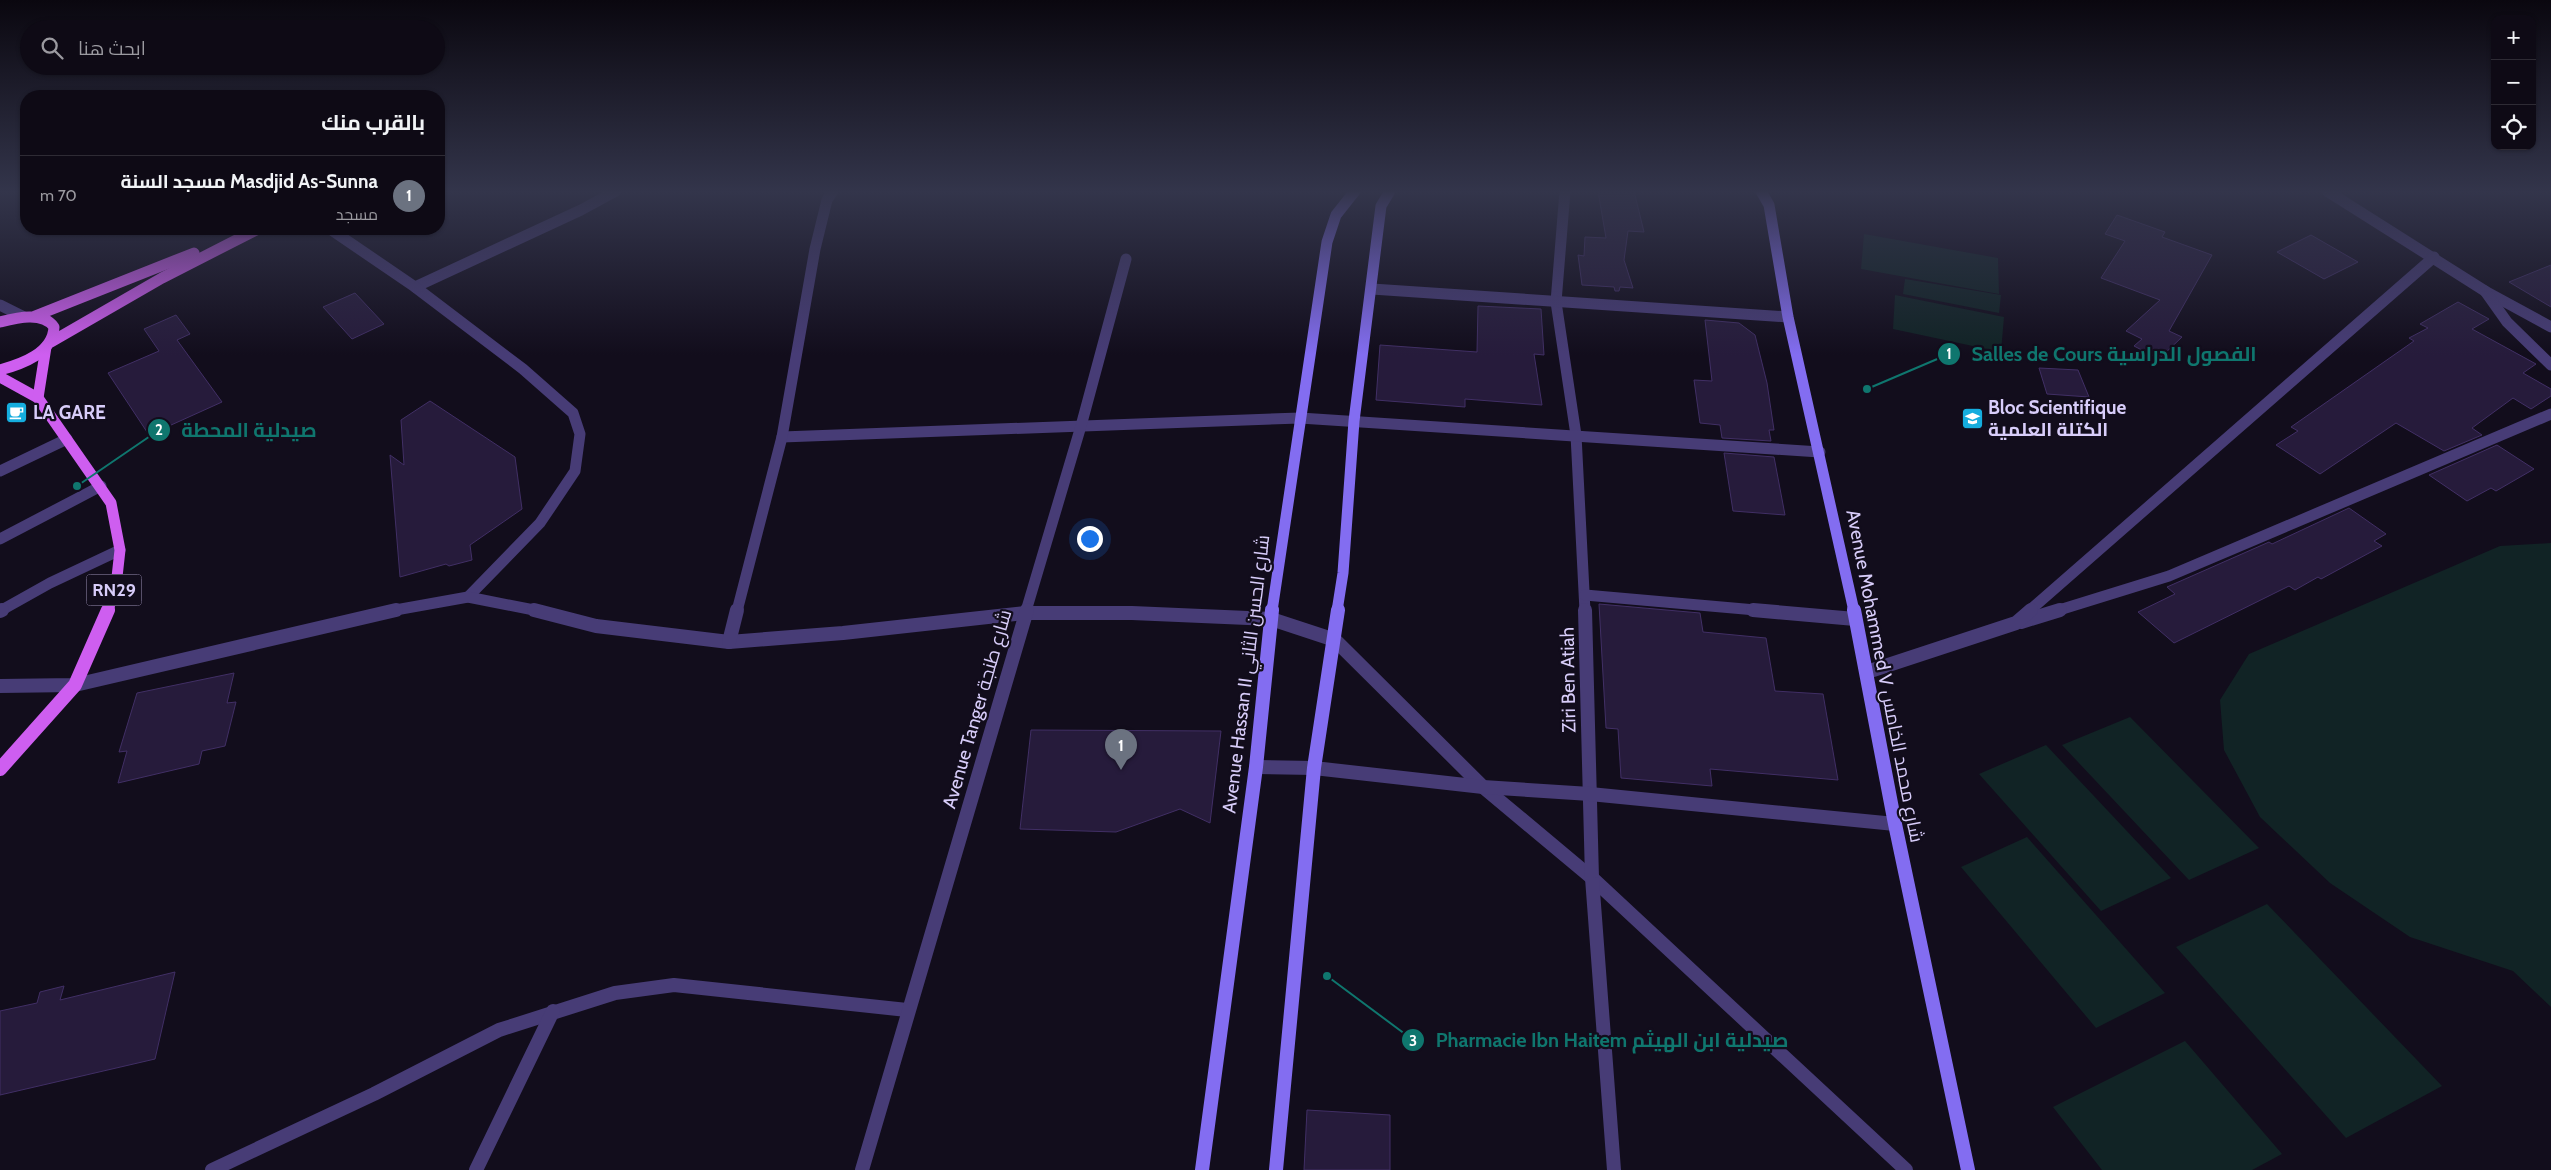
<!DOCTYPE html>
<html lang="ar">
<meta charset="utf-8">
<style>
:root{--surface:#0e0a15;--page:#1c1822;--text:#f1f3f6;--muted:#9b9aa0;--line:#2e2b34;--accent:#2563eb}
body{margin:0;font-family:Cabin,Cairo,sans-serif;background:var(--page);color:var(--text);direction:rtl}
.controls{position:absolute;right:15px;top:15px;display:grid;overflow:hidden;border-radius:10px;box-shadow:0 1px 4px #0004}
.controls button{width:45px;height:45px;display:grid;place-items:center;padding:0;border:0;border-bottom:1px solid var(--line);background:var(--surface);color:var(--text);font:25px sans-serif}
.you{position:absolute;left:1089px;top:538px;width:18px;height:18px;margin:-12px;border:4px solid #fff;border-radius:50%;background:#1a73e8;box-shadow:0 0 0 8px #1a73e833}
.badge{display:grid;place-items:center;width:32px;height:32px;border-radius:50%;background:var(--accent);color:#fff;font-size:16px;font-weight:700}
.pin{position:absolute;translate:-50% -41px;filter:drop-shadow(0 1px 2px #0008)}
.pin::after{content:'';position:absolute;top:26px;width:18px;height:15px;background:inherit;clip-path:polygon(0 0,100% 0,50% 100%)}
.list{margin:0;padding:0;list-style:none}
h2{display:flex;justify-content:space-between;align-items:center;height:65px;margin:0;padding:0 20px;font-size:21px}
h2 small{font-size:16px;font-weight:400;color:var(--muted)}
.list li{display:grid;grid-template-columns:32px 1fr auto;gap:15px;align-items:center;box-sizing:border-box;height:80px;padding:0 20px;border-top:1px solid var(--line)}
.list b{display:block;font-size:19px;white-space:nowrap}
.list p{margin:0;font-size:16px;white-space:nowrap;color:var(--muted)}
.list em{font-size:16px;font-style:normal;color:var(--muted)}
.icon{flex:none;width:28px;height:28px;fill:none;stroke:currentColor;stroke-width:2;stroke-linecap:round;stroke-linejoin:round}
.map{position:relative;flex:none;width:2551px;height:1170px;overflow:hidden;direction:ltr}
.search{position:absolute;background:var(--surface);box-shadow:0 1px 4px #0004;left:20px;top:20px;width:425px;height:55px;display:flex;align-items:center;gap:12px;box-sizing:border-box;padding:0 18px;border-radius:28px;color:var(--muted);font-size:19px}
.panel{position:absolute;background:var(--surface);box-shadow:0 1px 4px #0004;left:20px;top:90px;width:425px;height:145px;border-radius:20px;direction:rtl}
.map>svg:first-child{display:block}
.green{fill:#112325}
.building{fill:#261b3b;stroke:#412f65}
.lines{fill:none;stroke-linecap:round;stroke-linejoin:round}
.lane{stroke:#473c76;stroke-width:11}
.street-far1{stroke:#473c76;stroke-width:11}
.street{stroke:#473c76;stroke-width:14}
.secondary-far1{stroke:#836df1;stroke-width:11}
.secondary{stroke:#836df1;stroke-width:14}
.primary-far1{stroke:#ce5ef0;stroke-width:11}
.primary{stroke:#ce5ef0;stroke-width:14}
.labels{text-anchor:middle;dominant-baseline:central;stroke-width:4.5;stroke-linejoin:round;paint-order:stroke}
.shield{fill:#120d1c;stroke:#9d93b7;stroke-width:1}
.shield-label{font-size:18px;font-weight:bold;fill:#d8cdfa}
.poi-label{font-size:19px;font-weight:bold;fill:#d8cdfa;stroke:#120d1c;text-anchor:start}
.street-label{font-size:19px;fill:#d8cdfa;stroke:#120d1c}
.leader{fill:none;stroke:#0f766e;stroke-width:2}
.callout-dot{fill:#0f766e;stroke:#120d1c;stroke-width:2}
.mark-label{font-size:15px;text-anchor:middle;font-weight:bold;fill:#fff}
.callout-label{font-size:20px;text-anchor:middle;font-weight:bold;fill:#0f766e;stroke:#120d1c;stroke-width:4.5;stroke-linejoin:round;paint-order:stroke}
</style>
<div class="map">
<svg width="2551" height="1170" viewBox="0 0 2551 1170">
<rect width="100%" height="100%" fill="#120d1c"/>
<g class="green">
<polygon points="1864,234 1998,258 1999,294 1861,269"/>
<polygon points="1905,279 2001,295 1999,313 1903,294"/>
<polygon points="1895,295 2004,317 2001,352 1893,329"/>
<polygon points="2551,543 2551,1007 2513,971 2410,937 2330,883 2260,817 2224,750 2220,700 2249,654 2500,546"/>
<polygon points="2130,717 2259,848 2189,880 2062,745"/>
<polygon points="2046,745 2171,878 2101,911 1979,774"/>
<polygon points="2027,837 2165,993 2096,1028 1961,867"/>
<polygon points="2267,904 2442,1086 2346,1138 2176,947"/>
<polygon points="2185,1041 2282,1154 2252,1170 2102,1170 2053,1107"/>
</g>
<g class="building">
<polygon points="1598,191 1634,191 1644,232 1628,231 1624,260 1633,288 1620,287 1619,291 1615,291 1614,287 1582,285 1578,255 1584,256 1585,237 1606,238"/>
<polygon points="2117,215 2165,232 2162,237 2212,255 2169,331 2182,337 2159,359 2134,346 2142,339 2126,331 2160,300 2101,278 2125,241 2105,234"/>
<polygon points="2311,235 2358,262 2324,279 2277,252"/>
<polygon points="2551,265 2551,307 2509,282"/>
<polygon points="355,293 384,324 352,339 323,307"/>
<polygon points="2458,302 2489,319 2472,329 2536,364 2523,373 2551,389 2551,396 2531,409 2513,398 2472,428 2482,435 2444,451 2396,423 2320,474 2276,445 2298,431 2291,427 2414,341 2409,338 2428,328 2420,324"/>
<polygon points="1478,306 1541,309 1544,355 1534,354 1542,405 1465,399 1465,407 1376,400 1380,345 1477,352"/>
<polygon points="176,315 190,334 177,340 222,402 149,435 108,373 159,351 144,329"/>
<polygon points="1705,320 1739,323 1755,335 1767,383 1774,430 1769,430 1771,441 1722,438 1720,425 1700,423 1694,380 1712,381"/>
<polygon points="2039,368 2078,370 2089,397 2047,394"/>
<polygon points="430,401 515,457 522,509 470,545 472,560 449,566 446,564 400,577 390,455 404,465 401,420"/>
<polygon points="2497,445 2534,469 2496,491 2491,488 2467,501 2429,475"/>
<polygon points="1724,453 1774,457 1785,515 1733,511"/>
<polygon points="2349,508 2386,534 2374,541 2382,546 2321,579 2318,577 2295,590 2289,586 2174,643 2138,612 2175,594 2167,587 2269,542 2272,544"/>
<polygon points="1599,604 1700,613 1703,632 1766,638 1775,691 1823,694 1838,780 1710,769 1712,786 1621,778 1618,729 1606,728"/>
<polygon points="234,673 227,703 236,702 225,746 202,751 199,764 118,783 127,751 119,752 137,693"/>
<polygon points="1031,730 1221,731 1210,823 1180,809 1116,832 1020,829"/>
<polygon points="175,972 155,1059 0,1095 0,1011 37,1003 40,992 64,986 60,1000"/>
<polygon points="1307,1110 1390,1115 1390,1170 1304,1170"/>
</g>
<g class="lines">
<polyline class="lane" points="415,287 581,210 616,191"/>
<g class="street-far1">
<polyline points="1565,191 1556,302 1576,435 1585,611"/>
<polyline points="2327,191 2485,291 2551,327"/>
<polyline points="330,229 415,287 523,369 573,413 580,434 575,471 540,523 468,597"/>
<polyline points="1372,289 1788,317"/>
<polyline points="2485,291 2507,322 2551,365"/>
<polyline points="0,305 24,317"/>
<polyline points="782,437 1300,418 1820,452"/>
<polyline points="0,471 67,439"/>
<polyline points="0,539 101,486"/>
<polyline points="1585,595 1767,611"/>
<polyline points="0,611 50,583 120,550"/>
<polyline points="390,611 468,597 539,611"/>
<polyline points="737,611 782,437 815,249 827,200 833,191"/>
<polyline points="1026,611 1081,426 1126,259"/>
<polyline points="2029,611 2434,257"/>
<polyline points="2056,611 2169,576 2551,414"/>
</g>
<g class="street">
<polyline points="534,610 596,626 729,642 843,633 1025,613 1132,613 1271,619 1335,640 1483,787 1592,878 1906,1170"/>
<polyline points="1585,610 1592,878 1614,1170"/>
<polyline points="1753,610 1855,619"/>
<polyline points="0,611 2,610"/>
<polyline points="2021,622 2060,610"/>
<polyline points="729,642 737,610"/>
<polyline points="1867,672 2016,623 2031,610"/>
<polyline points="0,686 75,685 396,610"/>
<polyline points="1256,767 1314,768 1483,787 1590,794 1895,824"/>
<polyline points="212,1170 374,1094 499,1030 615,993 674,985 907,1010"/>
<polyline points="476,1170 553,1011"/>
<polyline points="862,1170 1027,610"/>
</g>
<g class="secondary-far1">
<polyline points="1761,191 1769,205 1788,317 1854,611"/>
<polyline points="1272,611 1327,242 1336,215 1355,191"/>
<polyline points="1337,611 1343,573 1354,421 1381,206 1390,191"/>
</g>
<g class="secondary">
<polyline points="1854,610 1895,824 1968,1170"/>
<polyline points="1202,1170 1256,767 1272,610"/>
<polyline points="1276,1170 1314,768 1338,610"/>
</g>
<g class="primary-far1">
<polyline points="35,316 194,253"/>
<path d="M0,322C16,318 43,311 54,327C53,353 22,364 0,370"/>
<polyline points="51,342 162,278 258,229"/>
<polyline points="0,377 38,398 111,503 120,550 117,577 108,611"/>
<polyline points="38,398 46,347"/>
</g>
<polyline class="primary" points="0,769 75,685 108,610"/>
</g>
<linearGradient id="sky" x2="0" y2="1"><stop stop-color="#0a070f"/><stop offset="0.54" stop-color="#33354b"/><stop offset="1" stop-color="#33354b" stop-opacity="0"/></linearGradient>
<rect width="2551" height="355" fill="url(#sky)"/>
<defs>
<symbol id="cafe-square" viewBox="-11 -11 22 22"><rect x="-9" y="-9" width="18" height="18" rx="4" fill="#15adde" stroke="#120d1c"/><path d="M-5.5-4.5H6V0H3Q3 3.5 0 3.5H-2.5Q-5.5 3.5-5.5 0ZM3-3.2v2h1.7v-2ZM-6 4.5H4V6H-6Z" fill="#fff"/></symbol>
<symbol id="school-square" viewBox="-11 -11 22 22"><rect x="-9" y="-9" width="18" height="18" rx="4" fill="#15adde" stroke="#120d1c"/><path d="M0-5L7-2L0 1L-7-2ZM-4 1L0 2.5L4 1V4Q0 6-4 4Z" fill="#fff"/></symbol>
</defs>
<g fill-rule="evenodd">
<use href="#cafe-square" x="4" y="400" width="25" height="25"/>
<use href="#school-square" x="1960" y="406" width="25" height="25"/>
</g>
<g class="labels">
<rect class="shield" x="86.5" y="574.5" width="55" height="31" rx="4"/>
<g class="shield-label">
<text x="114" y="590">RN29</text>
</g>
<g class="poi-label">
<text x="1988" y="407">Bloc Scientifique<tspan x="1988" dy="22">الكتلة العلمية</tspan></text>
<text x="33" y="412">LA GARE</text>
</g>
<g class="street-label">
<text transform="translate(1246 674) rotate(-83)">Avenue Hassan II شارع الحسن الثاني</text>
<text transform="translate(1885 676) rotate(79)">Avenue Mohammed V شارع محمد الخامس</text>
<text transform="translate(1568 680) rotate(-91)">Ziri Ben Atiah</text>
<text transform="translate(977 709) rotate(-74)">Avenue Tanger شارع طنجة</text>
</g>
</g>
<path class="leader" d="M1867 389L1949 354M77 486L159 430M1327 976L1413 1040"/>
<g class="callout-dot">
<circle cx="1867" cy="389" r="5"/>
<circle cx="77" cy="486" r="5"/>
<circle cx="1327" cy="976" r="5"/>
<circle cx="1949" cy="354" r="12"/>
<circle cx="159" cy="430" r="12"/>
<circle cx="1413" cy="1040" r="12"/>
</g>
<g class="mark-label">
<text x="1949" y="359">1</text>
<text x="159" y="435">2</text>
<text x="1413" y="1046">3</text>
</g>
<g class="callout-label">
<text x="2114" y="361">Salles de Cours الفصول الدراسية</text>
<text x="249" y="437">صيدلية المحطة</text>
<text x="1612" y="1047">Pharmacie Ibn Haitem صيدلية ابن الهيثم</text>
</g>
</svg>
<div class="controls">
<button>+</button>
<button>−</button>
<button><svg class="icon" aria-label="locate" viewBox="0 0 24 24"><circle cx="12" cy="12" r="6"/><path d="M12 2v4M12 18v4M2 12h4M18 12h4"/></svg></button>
</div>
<div class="you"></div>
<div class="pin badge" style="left:1121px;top:770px;background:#6b7280">1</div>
<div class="search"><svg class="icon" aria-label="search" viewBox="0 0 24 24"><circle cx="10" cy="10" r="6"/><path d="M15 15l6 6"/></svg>ابحث هنا</div>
<section class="panel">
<h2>بالقرب منك<small></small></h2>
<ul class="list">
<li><span class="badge" style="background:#6b7280">1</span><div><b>Masdjid As-Sunna مسجد السنة</b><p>مسجد</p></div><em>70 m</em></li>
</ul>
</section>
</div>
